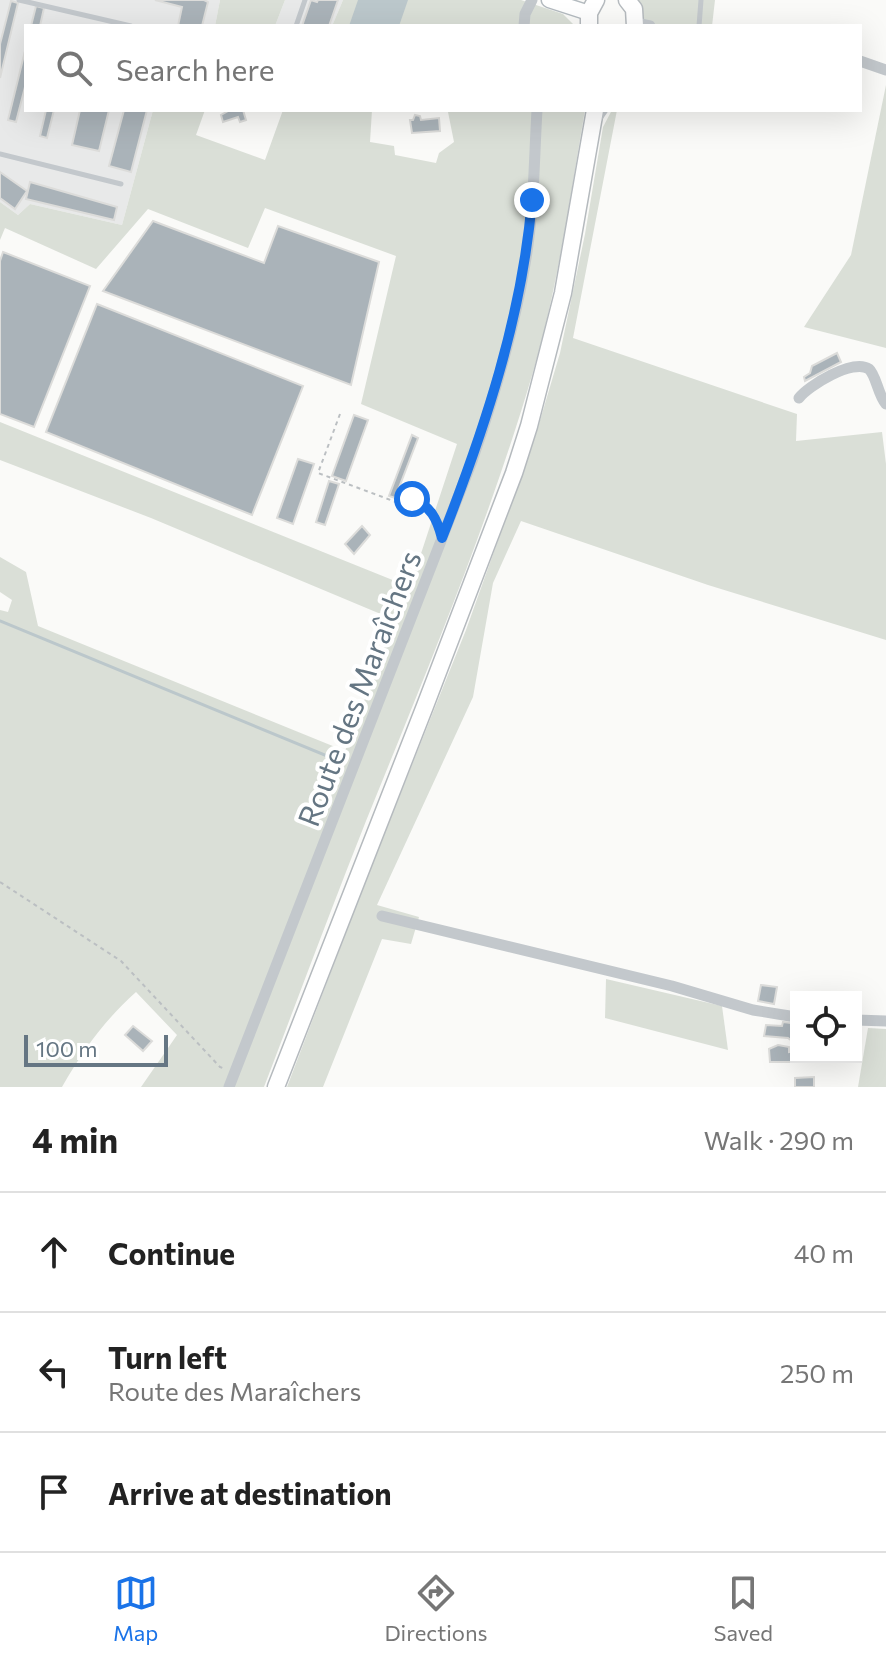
<!DOCTYPE html>
<meta charset="utf-8">
<style>
:root{--surface:#fff;--page:#f2f2f2;--text:#222;--muted:#767676;--line:#e0e0e0;--accent:#1a73e8}
body{margin:0;font-family:Commissioner,sans-serif;background:var(--page);color:var(--text)}
.controls{position:absolute;right:24px;bottom:24px;display:grid;overflow:hidden;border-radius:0px;box-shadow:0 8px 32px #0002}
.controls button{width:72px;height:72px;display:grid;place-items:center;padding:0;border:0;border-bottom:2px solid var(--line);background:var(--surface);color:var(--text);font:40px sans-serif}
.scale{position:absolute;left:24px;bottom:20px;width:144px;box-sizing:border-box;padding-left:8px;border:4px solid #657683;border-top:0;font-size:22px;line-height:28px;white-space:nowrap;color:#657683;-webkit-text-stroke:6px #fff;paint-order:stroke}
.stop{position:absolute;width:24px;height:24px;margin:-18px;border:6px solid #1a73e8;border-radius:50%;background:#fff}
.stop.end{background:#1a73e8;border-color:#fff;box-shadow:0 2px 8px #0008}
.list{margin:0;padding:0;list-style:none}
h2{display:flex;justify-content:space-between;align-items:center;height:104px;margin:0;padding:0 32px;font-size:34px}
h2 small{font-size:26px;font-weight:400;color:var(--muted)}
.list li{display:grid;grid-template-columns:52px 1fr auto;gap:24px;align-items:center;box-sizing:border-box;height:120px;padding:0 32px;border-top:2px solid var(--line)}
.list b{display:block;font-size:30px;white-space:nowrap}
.list p{margin:0;font-size:26px;white-space:nowrap;color:var(--muted)}
.list em{font-size:26px;font-style:normal;color:var(--muted)}
.icon{flex:none;width:44px;height:44px;fill:none;stroke:currentColor;stroke-width:2;stroke-linecap:round;stroke-linejoin:round}
.map{position:relative;flex:none;width:886px;height:1087px;overflow:hidden}
.search{position:absolute;background:var(--surface);box-shadow:0 8px 32px #0002;left:24px;right:24px;top:24px;height:88px;display:flex;align-items:center;gap:20px;box-sizing:border-box;padding:0 28px;border-radius:0px;color:var(--muted);font-size:30px}
.sheet{height:464px;background:var(--surface)}
nav{display:flex;justify-content:space-around;align-items:center;box-sizing:border-box;height:112px;border-top:2px solid var(--line);background:var(--surface);font-size:22px;color:var(--muted)}
nav a{display:grid;justify-items:center;gap:4px}
nav .on{color:var(--accent)}
.map>svg:first-child{display:block}
.built{fill:#e8e9e9}
.green{fill:#dadfd7}
.water{fill:#bbc7cb}
.lines{fill:none;stroke-linecap:round;stroke-linejoin:round}
.stream{stroke:#bbc7cb;stroke-width:3}
.building{fill:#aab3b9;stroke:#dcdcda;stroke-width:2}
.secondary-casing{stroke:#b3babf;stroke-width:17}
.primary-casing{stroke:#b5babe;stroke-width:19}
.path{stroke:#bbbfc2;stroke-width:2;stroke-dasharray:4 4;stroke-linecap:butt}
.lane{stroke:#c3c8cc;stroke-width:5}
.street{stroke:#c3c8cc;stroke-width:11}
.secondary{stroke:#fff;stroke-width:14}
.primary{stroke:#fff;stroke-width:16}
.route{stroke:#1a73e8;stroke-width:10}
.labels{text-anchor:middle;dominant-baseline:central;stroke-width:8;stroke-linejoin:round;paint-order:stroke}
.street-label{font-size:30px;fill:#657683;stroke:#fff}
</style>
<div class="map">
<svg width="886" height="1087" viewBox="0 0 886 1087">
<rect width="100%" height="100%" fill="#fafaf8"/>
<g class="built">
<polygon points="0,0 220,0 215,26 26,26 26,110 153,110 122,225 30,204 18,215 0,202"/>
<polygon points="285,0 343,0 332,26 275,26"/>
</g>
<g class="green">
<polygon points="220,0 285,0 275,26 215,26"/>
<polygon points="343,0 521,0 563,14 575,26 332,26"/>
<polygon points="634,0 715,0 712,26 640,26 643,14"/>
<polygon points="886,85 886,348 804,327 851,255"/>
<path d="M153,110H205L196,135L265,160L283,110H372L370,142L394,146L395,155L436,163L439,153L454,142L448,112L434,110H585C570,197 558,287 533,372C488,525 426,673 366,821C331,909 298,998 264,1087H141L177,1035L136,992C103,1022 84,1049 62,1087H0V610L8,612L12,600L0,592V557L26,572L38,626L345,751L395,620L151,518L0,460V422L410,587L457,444L361,404L396,256L265,208L248,248L148,209L96,269L5,228L0,240V202L18,215L30,204L122,225Z"/>
<polygon points="612,110 617,110 573,338 797,414 796,441 882,432 886,464 886,640 708,585 521,521 493,583 473,697 377,905 419,917 411,944 382,939 323,1087 287,1087 369,872 466,630 536,434 560,353 585,234 603,127"/>
<polygon points="606,979 722,1006 728,1050 605,1018"/>
<polygon points="868,1028 886,1029 886,1087 858,1087"/>
</g>
<polygon class="water" points="358,0 408,0 399,26 349,26"/>
<g class="lines">
<polyline class="stream" points="0,621 344,763"/>
</g>
<g class="building">
<polygon points="155,0 204,0 208,2 202,26 178,26 182,7"/>
<polygon points="311,0 317,2 318,0 338,0 329,26 302,26"/>
<polygon points="11,1 18,3 0,78 0,44"/>
<polygon points="36,6 44,8 40,26 31,26"/>
<polygon points="26,47 26,83 16,122 8,120"/>
<polygon points="46,110 54,110 47,138 40,136"/>
<polygon points="80,110 109,110 99,151 72,145"/>
<polygon points="124,110 147,110 131,172 109,166"/>
<polygon points="230,110 243,110 246,120 240,122 238,117 223,122 221,115"/>
<polygon points="415,115 420,116 421,120 439,118 440,131 412,133 410,120 413,120"/>
<polygon points="0,172 27,191 15,209 0,198"/>
<polygon points="30,182 117,207 114,220 26,199"/>
<polygon points="153,221 264,263 278,226 379,262 351,385 103,291"/>
<polygon points="3,252 90,286 34,427 0,414 0,261"/>
<polygon points="97,304 303,386 252,515 46,432"/>
<polygon points="837,353 841,362 805,381 804,377 810,373 812,366"/>
<polygon points="354,415 368,420 346,481 332,476"/>
<polygon points="412,435 418,438 395,498 389,496"/>
<polygon points="298,459 314,464 293,524 277,518"/>
<polygon points="329,481 339,484 325,525 316,522"/>
<polygon points="362,526 370,535 354,554 345,544"/>
<polygon points="761,985 777,987 774,1004 758,1001"/>
<polygon points="783,1022 791,1023 791,1027 796,1028 796,1044 788,1038 764,1036 766,1025 782,1026"/>
<polygon points="133,1026 152,1041 143,1051 125,1035"/>
<polygon points="778,1045 789,1047 789,1052 796,1051 796,1057 815,1057 815,1058 813,1062 770,1062 769,1049"/>
<polygon points="814,1077 814,1087 795,1087 795,1078"/>
</g>
<g class="lines">
<defs>
<polyline id="secondary" points="549,0 589,13"/>
<g id="primary">
<polyline points="627,0 634,9 635,26"/>
<polyline points="589,26 589,13 596,0"/>
<polyline points="276,1087 425,706 514,473 529,426 563,293 595,110"/>
</g>
</defs>
<use href="#secondary" class="secondary-casing"/>
<use href="#primary" class="primary-casing"/>
<g class="path">
<polyline points="340,414 318,473 396,502 412,499 425,504 437,521"/>
<polyline points="0,882 121,961 220,1067 225,1069"/>
</g>
<g class="lane">
<polyline points="19,0 131,26"/>
<polyline points="296,26 305,0"/>
<polyline points="699,26 701,0"/>
<polyline points="599,120 606,110"/>
<polyline points="0,154 121,184"/>
</g>
<g class="street">
<polyline points="636,23 650,26"/>
<polyline points="524,26 525,14 532,0"/>
<polyline points="860,61 886,70"/>
<path d="M799,398C808,386 853,358 869,369C876,375 878,395 886,404"/>
<polyline points="382,916 672,986 753,1010 796,1017"/>
<polyline points="856,1020 886,1021"/>
<path d="M229,1087L472,461C494,397 514,331 525,264C534,214 534,161 537,110"/>
</g>
<use href="#secondary" class="secondary"/>
<use href="#primary" class="primary"/>
</g>
<g class="lines">
<path class="route" d="M412,499C431,506 437,519 442,538C485,428 522,317 532,200"/>
</g>
<g class="labels">
<g class="street-label">
<text transform="translate(358 688) rotate(-69)">Route des Maraîchers</text>
</g>
</g>
</svg>
<div class="controls">
<button><svg class="icon" aria-label="locate" viewBox="0 0 24 24"><circle cx="12" cy="12" r="6"/><path d="M12 2v4M12 18v4M2 12h4M18 12h4"/></svg></button>
</div>
<div class="scale">100 m</div>
<div class="stop" style="left:412px;top:499px"></div>
<div class="stop end" style="left:532px;top:200px"></div>
<div class="search"><svg class="icon" aria-label="search" viewBox="0 0 24 24"><circle cx="10" cy="10" r="6"/><path d="M15 15l6 6"/></svg>Search here</div>
</div>
<section class="sheet">
<h2>4 min<small>Walk · 290 m</small></h2>
<ul class="list">
<li><svg class="icon" aria-label="ahead" viewBox="0 0 24 24"><path d="M12 20V5M6 11l6-6 6 6"/></svg><div><b>Continue</b></div><em>40 m</em></li>
<li><svg class="icon" aria-label="left" viewBox="0 0 24 24"><path d="M17 20v-9H6M10 6l-5 5 5 5"/></svg><div><b>Turn left</b><p>Route des Maraîchers</p></div><em>250 m</em></li>
<li><svg class="icon" aria-label="arrive" viewBox="0 0 24 24"><path d="M6 21V4h12l-3 4 3 4H6"/></svg><div><b>Arrive at destination</b></div></li>
</ul>
</section>
<nav>
<a class="on"><svg class="icon" aria-label="map" viewBox="0 0 24 24"><path d="M3 6l6-2 6 2 6-2v14l-6 2-6-2-6 2zM9 4v14M15 6v14"/></svg>Map</a>
<a><svg class="icon" aria-label="directions" viewBox="0 0 24 24"><path d="M12 3l9 9-9 9-9-9zM9 14v-3h6M13 9l2 2-2 2"/></svg>Directions</a>
<a><svg class="icon" aria-label="saved" viewBox="0 0 24 24"><path d="M7 4h10v16l-5-4-5 4z"/></svg>Saved</a>
</nav>
